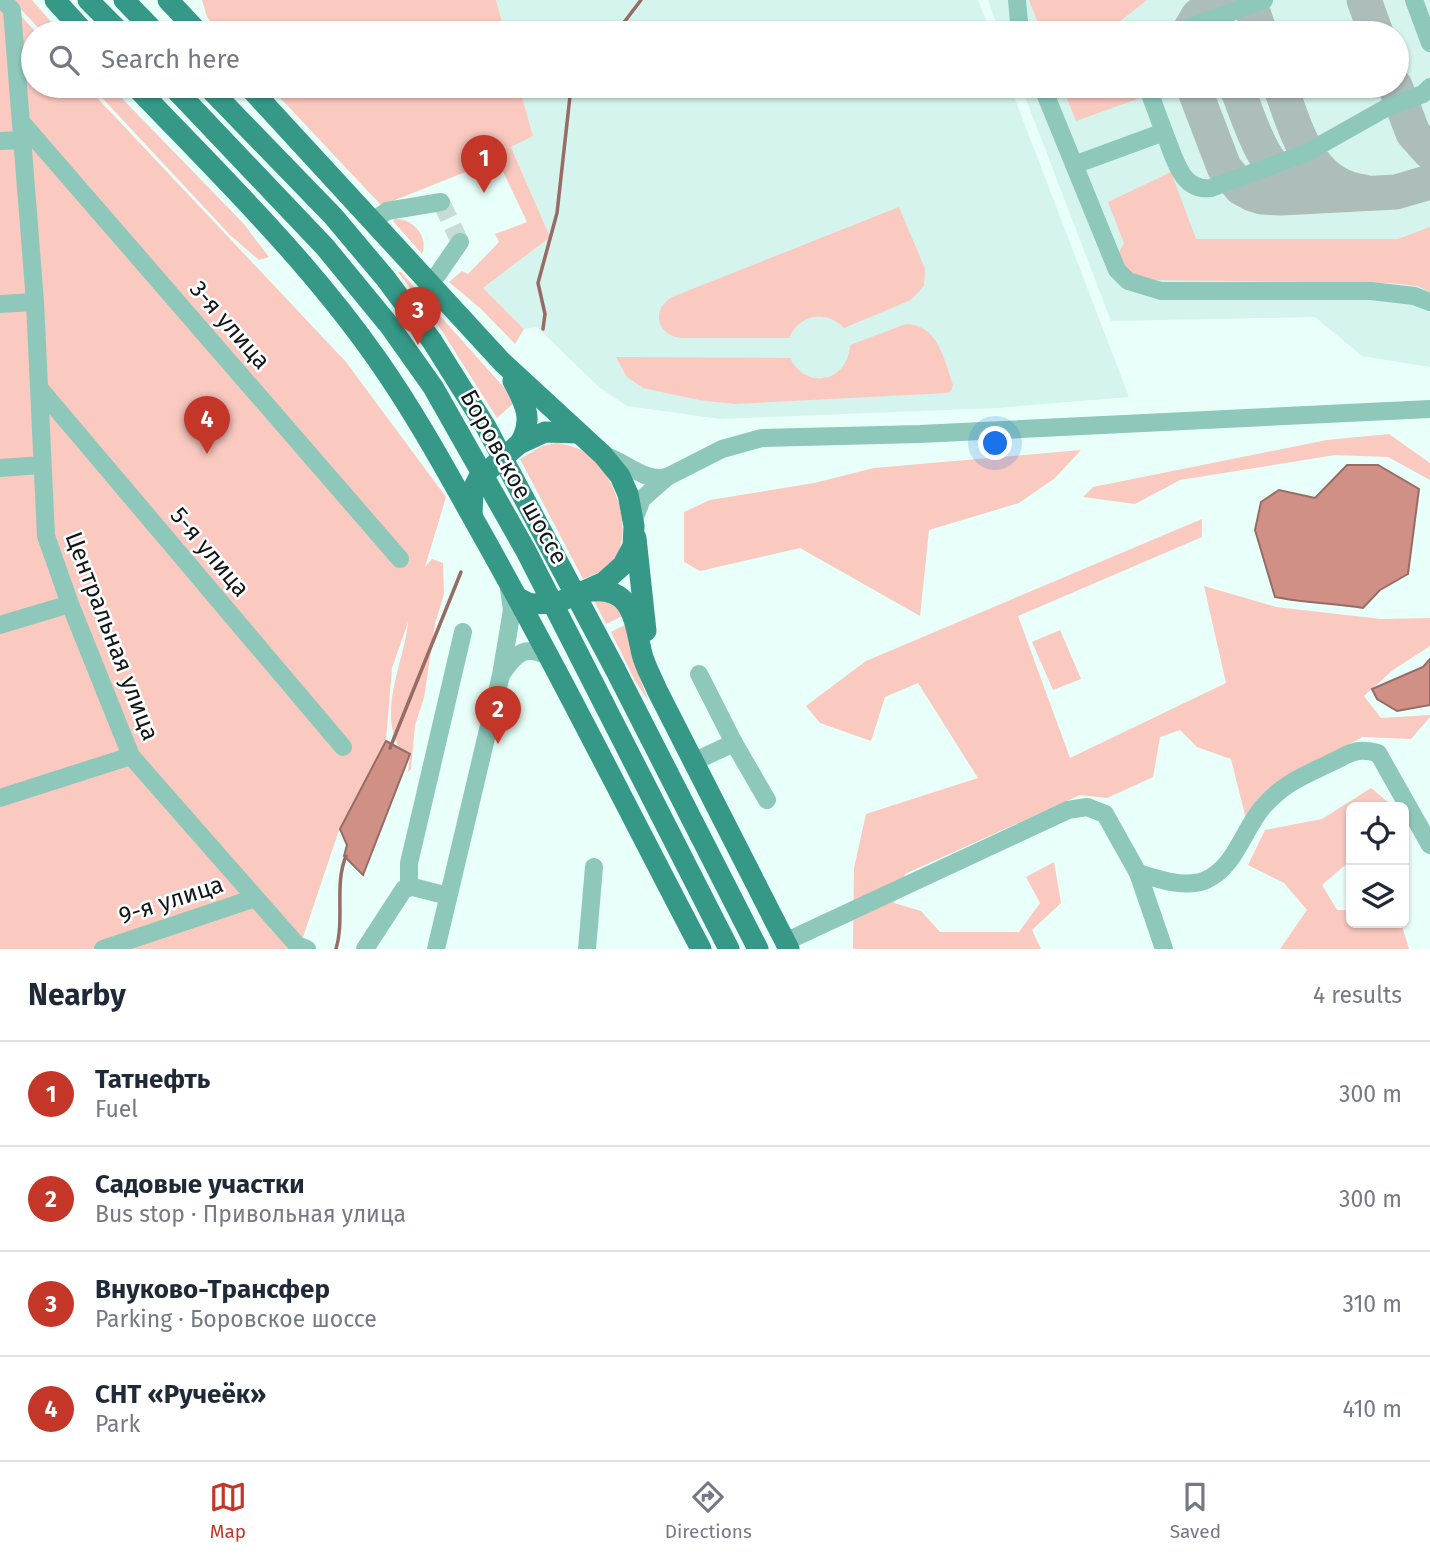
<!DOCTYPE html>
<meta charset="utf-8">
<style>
:root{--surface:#fff;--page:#f6f6f7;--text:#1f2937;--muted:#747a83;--line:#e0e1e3;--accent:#c43728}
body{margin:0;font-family:"Fira Sans",sans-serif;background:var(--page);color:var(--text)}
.controls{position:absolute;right:21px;bottom:21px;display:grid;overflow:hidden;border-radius:10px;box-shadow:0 2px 5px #0004}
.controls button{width:63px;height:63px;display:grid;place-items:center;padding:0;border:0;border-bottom:2px solid var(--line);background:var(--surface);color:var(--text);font:35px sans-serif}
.you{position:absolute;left:996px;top:444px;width:24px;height:24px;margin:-18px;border:5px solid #fff;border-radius:50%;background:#1a73e8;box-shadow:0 0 0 10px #1a73e833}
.badge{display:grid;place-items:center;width:46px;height:46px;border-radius:50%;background:var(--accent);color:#fff;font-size:23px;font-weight:700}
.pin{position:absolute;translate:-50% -58px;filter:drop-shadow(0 2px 4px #0008)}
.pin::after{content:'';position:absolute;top:37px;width:24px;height:21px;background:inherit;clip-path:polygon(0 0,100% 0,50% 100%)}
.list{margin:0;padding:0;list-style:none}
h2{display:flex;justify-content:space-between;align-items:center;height:91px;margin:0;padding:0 28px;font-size:30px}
h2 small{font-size:23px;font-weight:400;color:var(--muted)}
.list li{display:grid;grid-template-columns:46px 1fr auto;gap:21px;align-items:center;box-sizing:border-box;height:105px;padding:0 28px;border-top:2px solid var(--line)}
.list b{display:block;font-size:26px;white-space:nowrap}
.list p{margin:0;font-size:23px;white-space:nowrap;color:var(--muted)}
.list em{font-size:23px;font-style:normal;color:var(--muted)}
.icon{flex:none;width:38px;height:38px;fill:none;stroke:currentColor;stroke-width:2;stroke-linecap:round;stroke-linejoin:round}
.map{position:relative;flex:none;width:1430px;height:949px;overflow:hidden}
.search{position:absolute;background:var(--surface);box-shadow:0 2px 5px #0004;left:21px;right:21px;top:21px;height:77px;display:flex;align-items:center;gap:18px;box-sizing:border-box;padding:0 24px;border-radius:38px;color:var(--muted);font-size:26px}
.sheet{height:511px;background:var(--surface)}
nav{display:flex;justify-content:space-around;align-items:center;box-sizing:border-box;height:98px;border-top:2px solid var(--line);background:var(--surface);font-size:19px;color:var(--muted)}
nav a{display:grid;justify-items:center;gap:4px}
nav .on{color:var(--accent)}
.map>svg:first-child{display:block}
.built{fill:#d5f4ed}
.green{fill:#fac9c0}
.water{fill:#d09086;stroke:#966c64;stroke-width:2}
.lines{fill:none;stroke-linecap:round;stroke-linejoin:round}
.stream{stroke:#966c64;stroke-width:3.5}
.taxiway{stroke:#adbeba;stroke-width:35}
.minor-tunnel{stroke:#c8dcd7;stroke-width:18;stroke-dasharray:18 9;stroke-linecap:butt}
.minor{stroke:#8ec8bb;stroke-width:18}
.major{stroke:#369987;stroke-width:21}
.major-bridge{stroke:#369987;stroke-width:21}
.labels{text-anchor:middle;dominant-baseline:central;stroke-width:5;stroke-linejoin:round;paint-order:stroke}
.street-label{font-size:24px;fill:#101716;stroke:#fff}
</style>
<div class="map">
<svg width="1430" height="949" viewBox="0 0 1430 949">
<rect width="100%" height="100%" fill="#e9fff9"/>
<g class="built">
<polygon points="496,0 978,0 991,33 505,33"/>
<polygon points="988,0 1430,0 1430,367 1362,356 1315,317 1111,321 1021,86 1397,86 1397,33 1000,33"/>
<polygon points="519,86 1010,86 1129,397 996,408 720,419 627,406 599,387 537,327 524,329 483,288 550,237 511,146 533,136"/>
</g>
<g class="green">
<path d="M0,0H6L37,33H33V86H86L346,362L446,497L425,567L432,559L443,563L444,594L435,624L424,698L415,725L411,769L408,772L410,754L400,749C377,711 405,660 408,622L392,668L386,740L339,830L299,949H0Z"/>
<polygon points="15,0 32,0 61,33 43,33 18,6"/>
<polygon points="202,0 496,0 505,33 220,33 207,17"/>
<polygon points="1029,0 1147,0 1114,26 1116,33 1042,33"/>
<polygon points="91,86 110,86 243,223 269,257 259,260 230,235"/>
<polygon points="269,86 519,86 533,136 511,147 550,237 483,288 524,329 515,344 481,309 449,282 462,271 468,274 499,242 495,234 527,222 498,161 493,161 385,204 380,204"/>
<polygon points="1062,86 1135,86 1140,98 1076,121"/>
<polygon points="1171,172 1196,239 1398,239 1430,227 1430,292 1417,286 1391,283 1147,280 1133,274 1116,258 1124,243 1108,202"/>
<path d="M899,207L925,269L924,286L911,300L844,328C826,309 799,314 789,338H680C656,334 651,310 672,297Z"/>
<path d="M395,219C413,218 429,237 422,254L393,221Z"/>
<polygon points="398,272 401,272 516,401 497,418 440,328"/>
<path d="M906,324C938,325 944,359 953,385L951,391L947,393L735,404L699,400L643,388L627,377L616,357L790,358C806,391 848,382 850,345Z"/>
<polygon points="1389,434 1430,463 1430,480 1388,457 1335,455 1180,480 1135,504 1083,497 1093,487 1327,440"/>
<path d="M557,443C569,445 583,449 592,457C617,481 635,534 612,563C605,571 593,575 583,579L520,459L542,446Z"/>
<polygon points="1081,450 1055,478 1019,503 929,530 920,616 800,548 700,571 684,562 684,512 710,500 814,483 874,468"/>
<polygon points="1202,519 1202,537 1018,616 1070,758 1226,683 1204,586 1276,607 1381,619 1430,618 1430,646 1393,670 1364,696 1381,718 1430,715 1430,717 1411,739 1362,737 1270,789 1246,819 1231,759 1197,747 1180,730 1160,737 1153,777 1107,798 1080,795 905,874 894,903 921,911 940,932 1019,932 1040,903 1026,877 1054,862 1061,903 1032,930 1041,949 853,949 854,868 866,814 978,778 918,683 885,697 871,741 820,723 806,706 866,661"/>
<polygon points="605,597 627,614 606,624 593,599"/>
<polygon points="627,624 635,665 649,702 635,681 611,632"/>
<polygon points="1060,630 1081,679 1053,690 1032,642"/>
<polygon points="1371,788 1394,807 1351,807 1351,860 1322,885 1337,910 1351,910 1351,923 1401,923 1409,949 1280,949 1307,910 1284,883 1248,865 1265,830 1322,819"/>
</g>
<g class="water">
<path d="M1347,465H1378L1419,489L1408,574L1380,590L1363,608C1334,603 1304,603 1275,597L1255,530L1261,502L1279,490L1315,498Z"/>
<polygon points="1430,659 1430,705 1397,711 1377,699 1372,689 1423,667"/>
<polygon points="386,741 410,754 363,875 344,856 347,845 340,829"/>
</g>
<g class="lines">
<g class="stream">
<polyline points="616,33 641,0"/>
<polyline points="543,329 545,314 538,283 557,213 570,96 578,86"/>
<polyline points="390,748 461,572"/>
<path d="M336,949C345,919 334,885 346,856"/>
</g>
<g class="taxiway">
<polyline points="1253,0 1252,9 1260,33"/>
<polyline points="1364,0 1376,33"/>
<polyline points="1188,33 1198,16 1219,0"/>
<polyline points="1193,86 1224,167 1241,188 1252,194 1262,197 1281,198 1396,192 1430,182"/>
<path d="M1236,86C1253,127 1260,168 1302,190"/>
<path d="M1280,86C1296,129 1309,186 1364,192"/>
<polyline points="1395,86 1413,133 1430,152"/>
</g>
<polyline class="minor-tunnel" points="441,202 460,242"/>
<g class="minor">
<polyline points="3,0 12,10 35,302 46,536 70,604 131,756 297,945 307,949"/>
<polyline points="1017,0 1019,22 1023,33"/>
<polyline points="1414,0 1430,43"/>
<polyline points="1174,33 1264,0"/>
<polyline points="1042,86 1117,270 1128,281 1161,291 1371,291 1414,296 1430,302"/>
<polyline points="1147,86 1164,132"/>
<polyline points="22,123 400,559"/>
<polyline points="0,141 23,140"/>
<path d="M1074,165L1164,132C1174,155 1180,192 1211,188L1306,153L1386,108L1423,94L1430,87"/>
<polyline points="373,221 387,211 441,202"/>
<polyline points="428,283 438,274 460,242"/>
<polyline points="0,304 35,302"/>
<polyline points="40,389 343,747"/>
<path d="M603,455C625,461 645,483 667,477"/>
<polyline points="0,468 41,465"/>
<polyline points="633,522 642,499 667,477 722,449 762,438 920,434 1430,409"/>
<polyline points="0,625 70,604"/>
<path d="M503,672C516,653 526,644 549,657"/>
<polyline points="699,674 734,743 767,800"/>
<polyline points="693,762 734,743"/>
<polyline points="0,798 131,756"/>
<path d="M1138,873C1158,879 1186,889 1206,880C1235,867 1243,831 1262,808C1283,784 1299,778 1328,764C1350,754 1353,747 1378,753L1430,845"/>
<polyline points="409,887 409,863 414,842 463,632"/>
<polyline points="785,942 1068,810 1087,807 1105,814 1138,873 1164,949"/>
<polyline points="103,949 255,898"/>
<polyline points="365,949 404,889 413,887 448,896"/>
<polyline points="436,949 501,675 512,610 509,589"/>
<polyline points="587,949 594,867"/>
</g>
<g class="major">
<polyline points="55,0 85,33"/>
<polyline points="88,0 121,33"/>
<polyline points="124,0 156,33"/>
<polyline points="168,0 199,33"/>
<path d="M135,86C219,174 307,259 377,359C415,413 446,470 478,527C556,665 627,808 701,949"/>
<polyline points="248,86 502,362 603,455 620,476 628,494 634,526 633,546 623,565 604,582 557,603 530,604 518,598"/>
<path d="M513,381C525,403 534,420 520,443"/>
<polyline points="472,515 473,489 478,479 519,444 545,432 578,433"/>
<polyline points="636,538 646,631"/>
<path d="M585,592C633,583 634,620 642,654C645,666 652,678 657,690L789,949"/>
<polyline points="615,669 758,949"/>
</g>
<g class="major-bridge">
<polyline points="172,86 325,247 389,325 433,387 526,551 729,949"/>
<polyline points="207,86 333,216 386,279 432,341 486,427 615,669"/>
</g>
</g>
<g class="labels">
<g class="street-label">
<text transform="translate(230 325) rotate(49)">3-я улица</text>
<text transform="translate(514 477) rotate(61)">Боровское шоссе</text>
<text transform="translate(210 552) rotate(50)">5-я улица</text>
<text transform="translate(112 636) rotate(69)">Центральная улица</text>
<text transform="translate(171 900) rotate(-18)">9-я улица</text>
</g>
</g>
</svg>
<div class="controls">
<button><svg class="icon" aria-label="locate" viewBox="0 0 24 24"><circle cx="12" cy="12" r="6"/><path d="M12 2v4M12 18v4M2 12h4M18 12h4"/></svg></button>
<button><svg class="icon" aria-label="layers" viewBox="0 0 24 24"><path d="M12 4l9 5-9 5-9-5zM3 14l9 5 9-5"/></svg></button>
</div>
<div class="you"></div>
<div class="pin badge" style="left:484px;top:193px">1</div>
<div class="pin badge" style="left:498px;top:744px">2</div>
<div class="pin badge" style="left:418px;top:345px">3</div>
<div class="pin badge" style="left:207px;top:454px">4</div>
<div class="search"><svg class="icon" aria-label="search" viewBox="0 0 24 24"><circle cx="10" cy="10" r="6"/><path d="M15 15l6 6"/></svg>Search here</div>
</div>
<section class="sheet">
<h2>Nearby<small>4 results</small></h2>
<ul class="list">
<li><span class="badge">1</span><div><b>Татнефть</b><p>Fuel</p></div><em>300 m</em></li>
<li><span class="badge">2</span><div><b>Садовые участки</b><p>Bus stop · Привольная улица</p></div><em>300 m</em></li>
<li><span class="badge">3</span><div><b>Внуково-Трансфер</b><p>Parking · Боровское шоссе</p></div><em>310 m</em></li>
<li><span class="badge">4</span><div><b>СНТ «Ручеёк»</b><p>Park</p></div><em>410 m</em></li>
</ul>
</section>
<nav>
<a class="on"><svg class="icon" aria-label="map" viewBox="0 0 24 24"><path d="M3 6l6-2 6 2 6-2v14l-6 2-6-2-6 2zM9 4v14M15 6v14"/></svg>Map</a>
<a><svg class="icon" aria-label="directions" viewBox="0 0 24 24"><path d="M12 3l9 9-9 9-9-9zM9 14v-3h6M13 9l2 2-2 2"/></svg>Directions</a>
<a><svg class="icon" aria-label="saved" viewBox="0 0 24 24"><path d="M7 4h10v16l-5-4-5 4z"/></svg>Saved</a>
</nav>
